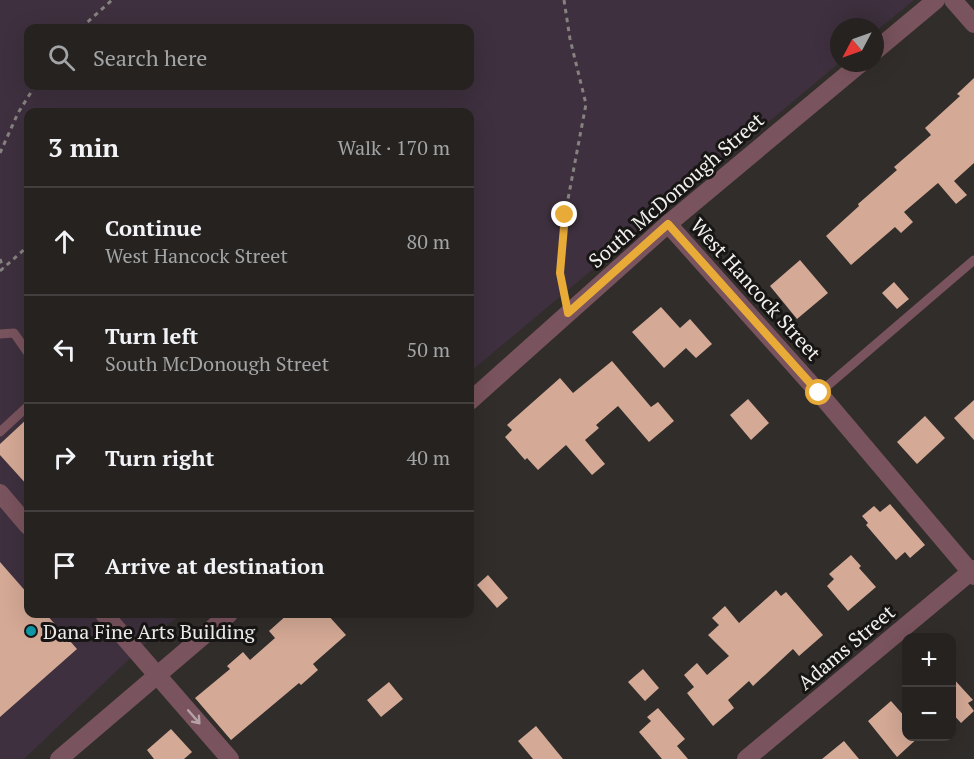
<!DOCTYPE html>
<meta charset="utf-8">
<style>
:root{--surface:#252220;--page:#312f2d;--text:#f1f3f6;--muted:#a3a4a5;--line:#423f3e}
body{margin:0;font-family:"PT Serif",serif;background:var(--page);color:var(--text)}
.controls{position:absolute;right:18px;bottom:18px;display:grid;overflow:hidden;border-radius:12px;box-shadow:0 6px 24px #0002}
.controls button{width:54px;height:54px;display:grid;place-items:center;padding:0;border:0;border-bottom:2px solid var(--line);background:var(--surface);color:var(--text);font:30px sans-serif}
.compass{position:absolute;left:830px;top:18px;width:54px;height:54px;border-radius:50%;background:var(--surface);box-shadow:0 6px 24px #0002;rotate:229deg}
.stop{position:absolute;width:18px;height:18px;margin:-14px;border:4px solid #e9ab38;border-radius:50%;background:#fff}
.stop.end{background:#e9ab38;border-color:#fff;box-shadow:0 2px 6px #0008}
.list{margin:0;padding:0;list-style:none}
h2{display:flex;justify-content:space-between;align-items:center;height:78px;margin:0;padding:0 24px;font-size:26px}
h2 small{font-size:20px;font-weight:400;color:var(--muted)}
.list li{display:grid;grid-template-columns:39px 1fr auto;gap:18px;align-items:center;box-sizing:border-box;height:108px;padding:0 24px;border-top:2px solid var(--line)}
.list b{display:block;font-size:22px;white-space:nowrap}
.list p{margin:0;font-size:20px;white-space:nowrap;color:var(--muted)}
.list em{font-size:20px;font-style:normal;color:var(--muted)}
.icon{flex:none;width:33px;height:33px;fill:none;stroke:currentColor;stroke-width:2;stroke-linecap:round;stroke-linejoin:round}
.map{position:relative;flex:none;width:974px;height:759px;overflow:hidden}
.search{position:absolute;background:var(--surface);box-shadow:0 6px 24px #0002;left:24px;top:24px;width:450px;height:66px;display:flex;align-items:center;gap:15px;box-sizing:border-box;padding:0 21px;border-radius:12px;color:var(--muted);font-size:22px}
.panel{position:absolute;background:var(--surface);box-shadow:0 6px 24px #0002;left:24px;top:108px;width:450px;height:510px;border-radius:12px}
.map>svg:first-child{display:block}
.education{fill:#3e303e;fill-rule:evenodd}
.building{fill:#d4a995}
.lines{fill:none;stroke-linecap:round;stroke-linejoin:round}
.path{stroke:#85827f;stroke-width:3;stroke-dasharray:4.5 4.5;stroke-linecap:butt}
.service{stroke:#79535d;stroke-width:9}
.minor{stroke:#79535d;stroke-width:18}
.tertiary{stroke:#79535d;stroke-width:18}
.oneway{stroke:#b6a2a6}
.route{stroke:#e9ab38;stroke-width:8}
.culture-dot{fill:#0f9aa8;stroke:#181614;stroke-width:2}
.labels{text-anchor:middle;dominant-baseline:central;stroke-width:6;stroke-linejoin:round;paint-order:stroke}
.street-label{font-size:20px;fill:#f3f1ef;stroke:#181614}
.poi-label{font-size:20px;fill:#f3f1ef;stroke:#181614;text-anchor:start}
</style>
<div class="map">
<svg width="974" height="759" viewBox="0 0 974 759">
<rect width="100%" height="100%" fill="#312d2a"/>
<path class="education" d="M0,0H914L875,32V27H839V63L470,372V112H28V614H181L145,644L24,759H0ZM28,28H470V86H28Z"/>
<g class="building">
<polygon points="974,78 974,163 954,181 967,195 956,204 938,183 904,212 913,222 901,233 895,227 851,265 826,236 859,206 858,204 897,170 894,167 931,135 925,128 960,96 957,94"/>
<polygon points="800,260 828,293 797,319 770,286"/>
<polygon points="894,282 909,299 897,309 882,293"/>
<polygon points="661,307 680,328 690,319 712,344 696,358 686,348 664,368 632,332"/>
<polygon points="612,361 651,407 658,402 674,421 649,442 618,406 596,425 599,428 585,440 605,464 592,475 566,445 538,470 527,458 525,460 505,437 512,430 507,425 560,378 573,393"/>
<polygon points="748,399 769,423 751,440 730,415"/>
<polygon points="974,400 974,440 954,418"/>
<polygon points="925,416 945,438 917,464 897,442"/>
<polygon points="28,418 28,486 0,455 0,444"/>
<polygon points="890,504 925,545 910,558 905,552 896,560 866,525 868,523 862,516 874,506 880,512"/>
<polygon points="851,555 861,566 859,568 876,587 848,611 827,586 834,579 829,574"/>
<polygon points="0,562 28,594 28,614 46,614 77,649 0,717"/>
<polygon points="488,575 508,598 497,608 477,585"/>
<polygon points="776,590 781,596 786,592 823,635 799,656 793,649 753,686 749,681 728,700 734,708 713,726 687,693 694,687 684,675 697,663 707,675 729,656 708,635 719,625 712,618 725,606 739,623"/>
<polygon points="288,614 327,614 346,635 313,664 318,670 301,685 299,683 231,740 195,698 230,669 227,666 243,652 250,660 275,638 269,631"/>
<polygon points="643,669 659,688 645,701 628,682"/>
<polygon points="951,676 973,700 968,703 974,711 961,723 951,712"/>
<polygon points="389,682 403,699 381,717 367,700"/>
<polygon points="891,701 906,718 906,736 920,736 897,757 868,721"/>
<polygon points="658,708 685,739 677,746 688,759 662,759 639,732 651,721 647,717"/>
<polygon points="536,726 563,759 533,759 518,741"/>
<polygon points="171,729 192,752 184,759 154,759 147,750"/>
<polygon points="844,741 859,759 822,759"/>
</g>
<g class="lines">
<g class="path">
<polyline points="564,0 570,39 586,104 565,215 560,273 564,294"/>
<polyline points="81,28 112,0"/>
<polyline points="0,153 18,113 35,86"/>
<polyline points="0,259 3,268"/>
<polyline points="0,271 28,246"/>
</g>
<g class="service">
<polyline points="0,334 14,333 28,353"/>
<polyline points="819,393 974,260"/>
<polyline points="0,432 28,406"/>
</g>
<g class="minor">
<polyline points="953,0 974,24"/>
<polyline points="668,224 819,393 974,576"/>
<polyline points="0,493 28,526"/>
<polyline points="104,614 230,759"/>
<polyline points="746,759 974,569"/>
</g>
<g class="tertiary">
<polyline points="875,51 936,0"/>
<polyline points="470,401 668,224 861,63"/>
<polyline points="59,759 229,614"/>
</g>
</g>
<defs><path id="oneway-shaft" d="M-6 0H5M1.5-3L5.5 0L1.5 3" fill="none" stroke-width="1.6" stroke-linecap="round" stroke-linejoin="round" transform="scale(1.5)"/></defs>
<use class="oneway" href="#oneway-shaft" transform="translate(194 717) rotate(49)"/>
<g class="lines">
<polyline class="route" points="565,215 560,273 568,313 668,224 819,393"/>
</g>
<circle class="culture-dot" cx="31" cy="631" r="6"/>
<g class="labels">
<g class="street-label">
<text transform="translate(676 190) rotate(-41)">South McDonough Street</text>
<text transform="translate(756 289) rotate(48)">West Hancock Street</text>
<text transform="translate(846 647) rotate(-40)">Adams Street</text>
</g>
<g class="poi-label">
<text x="43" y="631">Dana Fine Arts Building</text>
</g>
</g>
</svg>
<div class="controls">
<button>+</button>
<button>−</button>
</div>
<svg class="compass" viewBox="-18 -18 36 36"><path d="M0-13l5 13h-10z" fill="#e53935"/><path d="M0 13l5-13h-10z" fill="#a3a4a5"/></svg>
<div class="stop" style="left:819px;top:393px"></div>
<div class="stop end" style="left:565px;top:215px"></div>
<div class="search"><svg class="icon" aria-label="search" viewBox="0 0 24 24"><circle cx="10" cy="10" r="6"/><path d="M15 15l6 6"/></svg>Search here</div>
<section class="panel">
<h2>3 min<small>Walk · 170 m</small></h2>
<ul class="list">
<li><svg class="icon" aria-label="ahead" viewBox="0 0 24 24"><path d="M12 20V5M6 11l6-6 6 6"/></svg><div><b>Continue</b><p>West Hancock Street</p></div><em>80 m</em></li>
<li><svg class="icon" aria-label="left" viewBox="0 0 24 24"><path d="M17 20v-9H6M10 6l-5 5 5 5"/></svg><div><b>Turn left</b><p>South McDonough Street</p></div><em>50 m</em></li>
<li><svg class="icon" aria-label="right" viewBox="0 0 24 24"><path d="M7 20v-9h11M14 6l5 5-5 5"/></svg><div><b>Turn right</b></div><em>40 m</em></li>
<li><svg class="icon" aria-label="arrive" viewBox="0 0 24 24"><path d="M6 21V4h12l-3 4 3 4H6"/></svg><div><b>Arrive at destination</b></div></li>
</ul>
</section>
</div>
